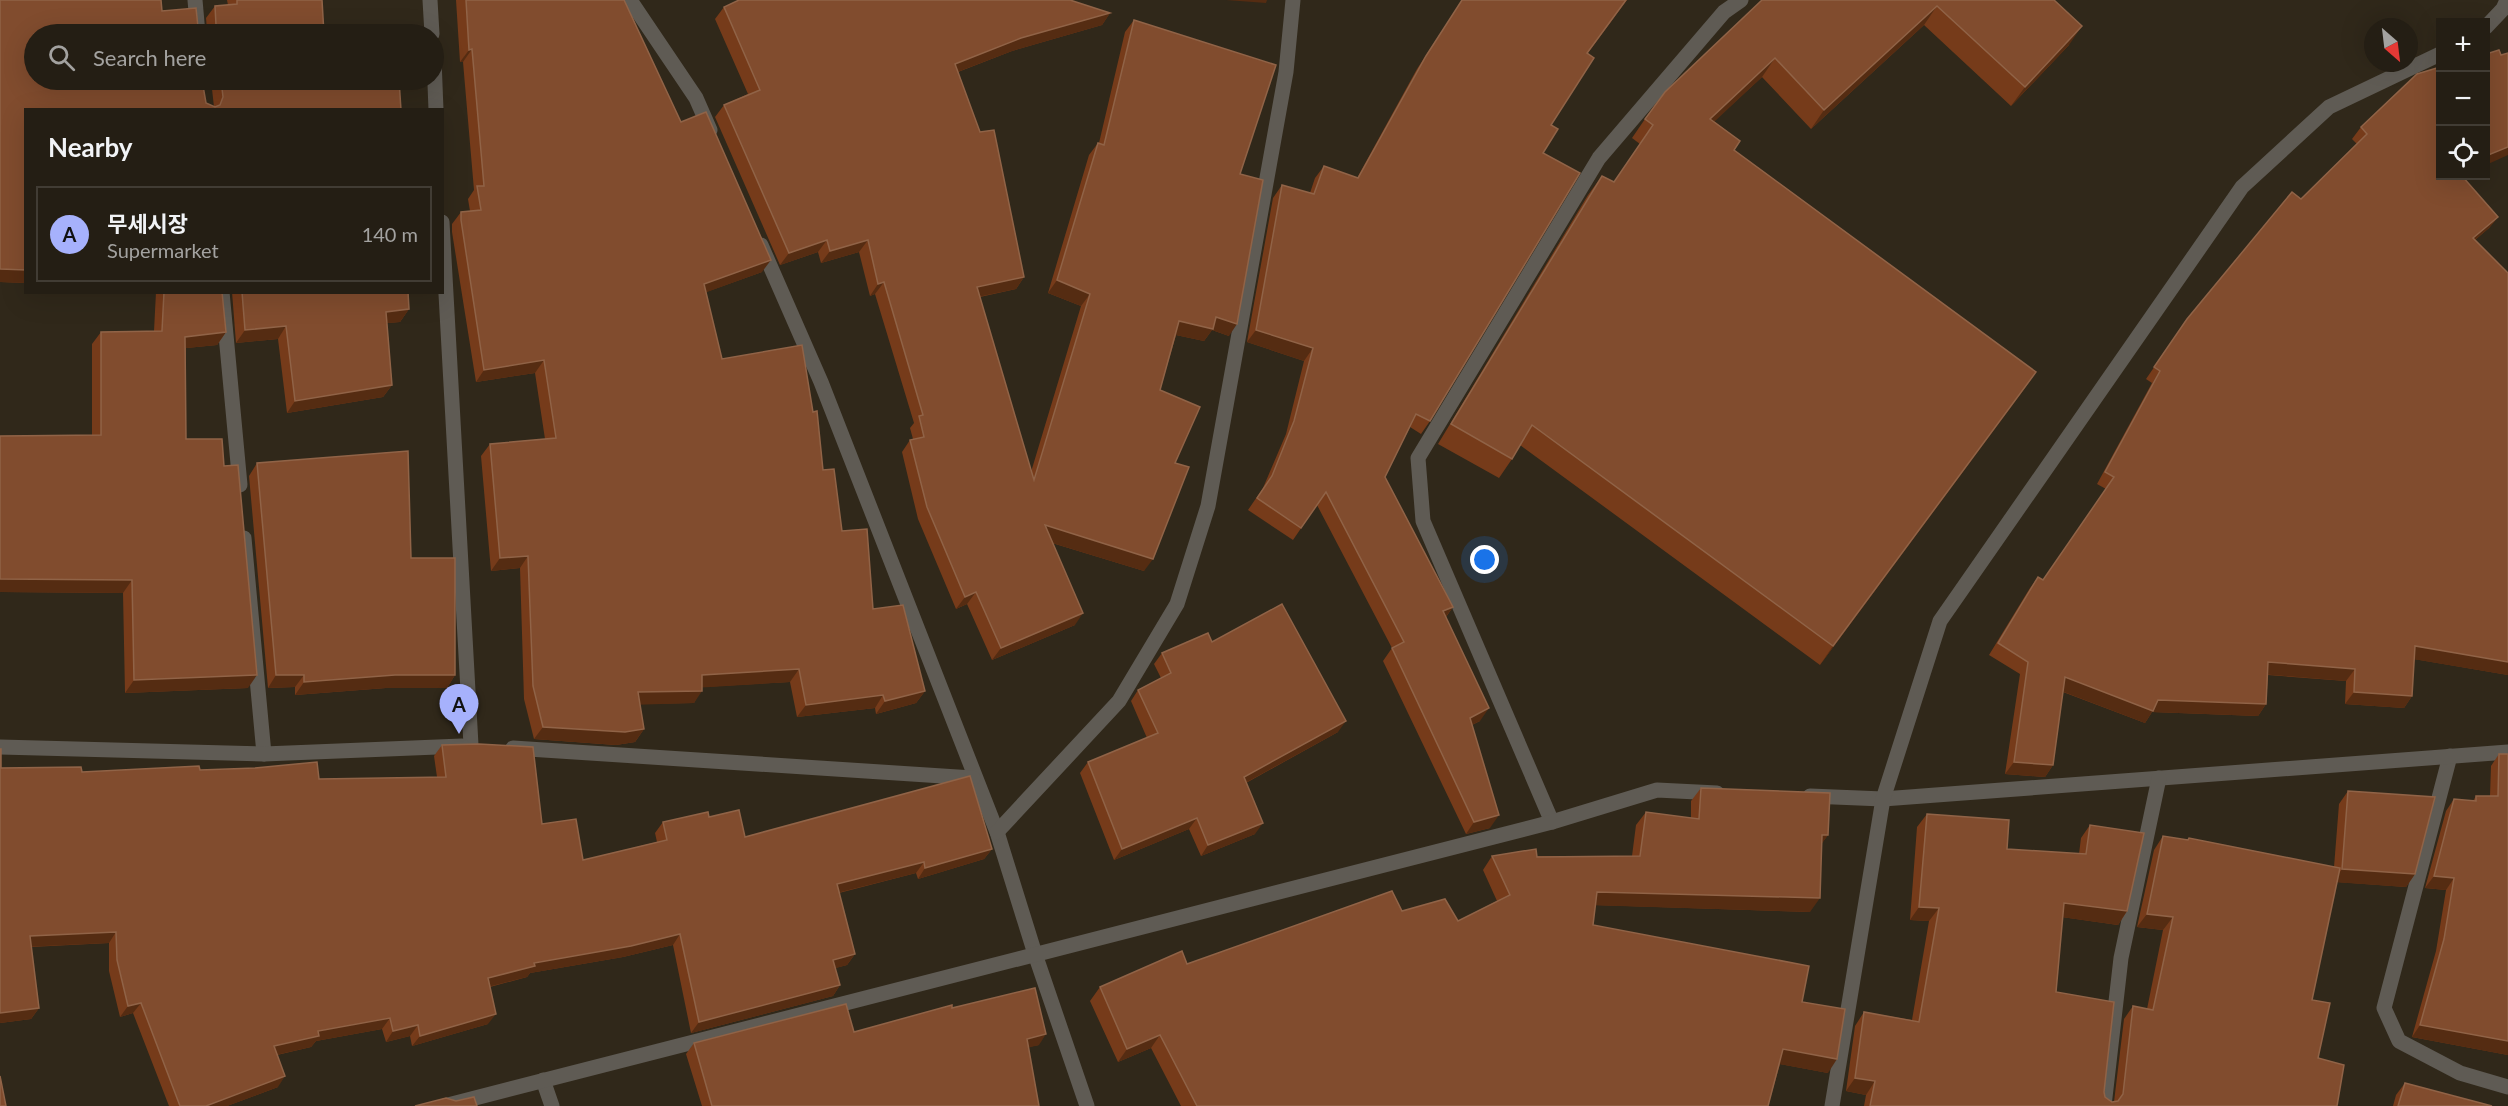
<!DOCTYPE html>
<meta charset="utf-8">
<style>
:root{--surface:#241e14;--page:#2c271d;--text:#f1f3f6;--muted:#a3a2a0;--line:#413c34;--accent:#a6b1fc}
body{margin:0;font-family:Lato,"Noto Sans KR",sans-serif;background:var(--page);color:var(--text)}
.controls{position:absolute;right:18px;top:18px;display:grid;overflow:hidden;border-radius:0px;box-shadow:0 6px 24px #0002}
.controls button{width:54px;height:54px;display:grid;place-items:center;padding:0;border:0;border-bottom:2px solid var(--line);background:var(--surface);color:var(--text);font:30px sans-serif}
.compass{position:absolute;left:2364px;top:18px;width:54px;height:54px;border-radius:50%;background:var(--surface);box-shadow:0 6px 24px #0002;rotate:152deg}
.you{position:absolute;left:1485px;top:560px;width:21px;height:21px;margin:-15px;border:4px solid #fff;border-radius:50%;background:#1a73e8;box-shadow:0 0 0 9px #1a73e833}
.badge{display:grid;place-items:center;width:39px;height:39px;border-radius:50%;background:var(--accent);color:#111;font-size:20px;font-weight:700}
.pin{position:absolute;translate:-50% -50px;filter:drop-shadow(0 2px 3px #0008)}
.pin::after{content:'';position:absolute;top:32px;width:21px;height:18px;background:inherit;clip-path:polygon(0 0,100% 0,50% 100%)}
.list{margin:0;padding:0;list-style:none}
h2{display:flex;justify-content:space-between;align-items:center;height:78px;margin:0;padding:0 24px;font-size:26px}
h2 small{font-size:20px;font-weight:400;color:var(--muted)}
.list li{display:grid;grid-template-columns:39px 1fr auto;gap:18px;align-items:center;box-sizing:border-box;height:96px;margin:0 12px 12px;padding:0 12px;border:2px solid var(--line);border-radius:0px}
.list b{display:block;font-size:22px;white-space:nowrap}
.list p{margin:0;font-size:20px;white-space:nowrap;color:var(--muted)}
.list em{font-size:20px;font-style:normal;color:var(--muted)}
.icon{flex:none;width:33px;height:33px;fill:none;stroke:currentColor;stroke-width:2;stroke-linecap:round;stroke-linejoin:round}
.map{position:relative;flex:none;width:2508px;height:1106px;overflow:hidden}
.search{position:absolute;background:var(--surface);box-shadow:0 6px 24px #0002;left:24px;top:24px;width:420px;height:66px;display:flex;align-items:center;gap:15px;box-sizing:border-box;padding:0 21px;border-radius:33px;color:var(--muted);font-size:22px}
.panel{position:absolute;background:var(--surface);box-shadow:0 6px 24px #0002;left:24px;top:108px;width:420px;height:186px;border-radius:0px}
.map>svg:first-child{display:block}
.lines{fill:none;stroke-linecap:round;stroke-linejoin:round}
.minor{stroke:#5f5b54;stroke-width:15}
.wall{fill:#763b1a}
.shaded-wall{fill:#552c12}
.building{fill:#814c2e;stroke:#906347;stroke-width:1.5}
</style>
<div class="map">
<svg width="2508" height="1106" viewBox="0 0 2508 1106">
<rect width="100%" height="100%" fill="#30281a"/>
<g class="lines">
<g class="minor">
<polyline points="195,0 198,34"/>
<polyline points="430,0 432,34"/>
<polyline points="630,0 696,98 710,130"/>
<polyline points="2486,27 2503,9 2507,0"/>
<polyline points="434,59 436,110"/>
<polyline points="442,222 471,745"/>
<polyline points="761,245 821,382 997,832 1035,954 1087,1106"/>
<polyline points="222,292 240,485"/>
<polyline points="244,538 264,754"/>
<polyline points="0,747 264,754 462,746"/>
<polyline points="513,748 973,778"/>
<polyline points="2450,756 2384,1008 2399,1041 2460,1073 2508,1087"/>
<polyline points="1810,796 1883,799 2508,752"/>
<polyline points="1552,822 1423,521 1418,458 1599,158 1724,12 1741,0"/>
<polyline points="997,832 1119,701 1177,604 1208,506 1286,72 1293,0"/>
<polyline points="543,1080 552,1106"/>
<polyline points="444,1106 1552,822 1657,790 1717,793"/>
<polyline points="1832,1106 1883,799 1940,621 2242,187 2329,107 2440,54"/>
<polyline points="2104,1106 2121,958 2159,778"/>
</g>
</g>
<g class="wall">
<polygon points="0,0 161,0 162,11 196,8 198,27 207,30 206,18 215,6 228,5 227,0 322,0 324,34 34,34 34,80 202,80 206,103 214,107 211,80 399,80 401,110 26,110 26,283 0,282"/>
<polygon points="456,0 624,0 681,122 762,272 706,292 722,359 823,470 842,531 873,609 925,691 916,703 876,714 875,708 797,717 790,682 702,687 694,703 640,704 644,729 635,742 616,745 534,739 524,699 520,568 491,571 481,456 490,444 545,439 535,373 476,382 452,232 452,224 461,212 470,211 468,199 474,190 463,62 460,62"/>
<polygon points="1462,0 1627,0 1588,53 1551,125 1543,153 1430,421 1421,434 1410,427 1385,477 1453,607 1446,617 1480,721 1472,725 1490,828 1466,834 1383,661 1392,648 1317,505 1293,540 1248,510 1263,488 1286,434 1304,361 1247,342 1273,198 1282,185 1310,193 1315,178 1324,166 1357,178 1417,69"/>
<polygon points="1762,0 2054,0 2069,45 2011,106 1924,25 1811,129 1762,77 1714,121 1740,141 1734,150 2036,372 1820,665 1520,445 1512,459 1499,478 1438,444 1588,195 1602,176 1614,182 1640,144 1632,138 1645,119"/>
<polygon points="724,7 1110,13 1102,25 1012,51 958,72 1024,277 1016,289 980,297 1031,472 1081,306 1048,293 1089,155 1098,143 1099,143 1125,32 1134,20 1240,174 1229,336 1212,330 1204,341 1176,335 1160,390 1175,463 1144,571 1052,543 1075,625 992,660 967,604 956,609 918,519 902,452 910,440 913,439 910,428 914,423 875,294 870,296 859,252 821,263 818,252 780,265 715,117 724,105 748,94 715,19"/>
<polygon points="2361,127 2440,176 2498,217 2489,228 2475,240 2508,273 2508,675 2414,659 2412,696 2404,708 2345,704 2346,681 2268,675 2266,704 2258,716 2152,712 2145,723 2063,692 2053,765 2045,777 2005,774 2020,674 1989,655 2030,588 2038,577 2043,580 2106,489 2097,484 2152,383 2146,379 2187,319 2301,199 2357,144 2352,139"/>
<polygon points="156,292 222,292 226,332 217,345 186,348 186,439 224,466 248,688 125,693 123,593 0,592 0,436 92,436 92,344 101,332 154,331"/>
<polygon points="232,292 408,292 409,309 400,322 387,323 392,385 383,397 287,413 278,339 236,343"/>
<polygon points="257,463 411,558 455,675 447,688 386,688 295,695 295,687 268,688 249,476"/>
<polygon points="1212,642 1338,732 1246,783 1255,834 1201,856 1189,829 1114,860 1080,773 1088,762 1147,738 1131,701 1138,690 1161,678 1154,664 1162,653"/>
<polygon points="442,745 542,824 583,860 657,842 655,833 663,822 709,817 745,837 992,849 984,859 918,879 916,873 839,893 855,954 847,965 835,968 840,985 833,996 691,1033 673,945 623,957 530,973 527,977 490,987 488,1024 412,1046 410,1036 386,1042 382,1029 316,1041 311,1047 277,1055 278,1087 227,1106 169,1106 133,1013 120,1017 109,971 109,943 31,947 39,1008 31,1019 0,1023 0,749 1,768 82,772 200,770 319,779 437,777 434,756"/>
<polygon points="2499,754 2508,1055 2412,1037 2436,951 2446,890 2425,888 2446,811 2454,799 2473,801 2476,796 2490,796 2491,766"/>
<polygon points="1701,788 1828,835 1821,844 1810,912 1595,905 1593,925 1802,1002 1828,1073 1780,1064 1768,1106 1181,1106 1151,1048 1118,1062 1090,1001 1100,987 1187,964 1402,911 1458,921 1497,901 1483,870 1492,856 1632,856 1636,825 1646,812 1691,818 1691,801"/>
<polygon points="2348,791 2415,874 2406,887 2337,882 2312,1000 2318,1058 2337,1106 1864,1106 1866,1095 1846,1091 1855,1026 1864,1012 1912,1020 1929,921 1910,920 1917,827 1927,814 2007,849 2079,854 2081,838 2090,825 2127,911 2118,925 2062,917 2056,992 2104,1092 2105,1097 2112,1102 2114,1102 2124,1019 2133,1006 2147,1009 2163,930 2137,927 2154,850 2163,836 2187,840 2189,838 2334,867 2339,804"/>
<polygon points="952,1008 1039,1045 1028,1047 1039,1106 702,1106 686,1054 694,1043 854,1032"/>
<polygon points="2405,1083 2492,1106 2393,1106 2396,1095"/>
</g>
<g class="shaded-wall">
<polygon points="1226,0 1267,0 1266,3"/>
<polygon points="1937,6 1924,25 1811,129 1824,110"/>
<polygon points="1110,13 1102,25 1012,51 947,76 955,64 1021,38"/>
<polygon points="2082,26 2069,45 2011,106 2025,87"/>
<polygon points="472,49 463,62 460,62 469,50"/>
<polygon points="1775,58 1762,77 1697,138 1710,119"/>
<polygon points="2508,147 2508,155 2486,165 2486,156"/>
<polygon points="2498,217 2489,228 2464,249 2473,238"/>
<polygon points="827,240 818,252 780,265 789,253"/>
<polygon points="868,240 859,252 821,263 830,251"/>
<polygon points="771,260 762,272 696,296 704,284"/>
<polygon points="0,269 26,270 26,283 0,282"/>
<polygon points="1024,277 1016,289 968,299 977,287"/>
<polygon points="1057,280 1090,294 1081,306 1048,293"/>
<polygon points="884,282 875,294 870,296 878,284"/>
<polygon points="409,309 400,322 377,324 386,312"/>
<polygon points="1216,317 1237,324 1229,336 1212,330 1204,341 1171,334 1179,321"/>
<polygon points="286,326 278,339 236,343 245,330"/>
<polygon points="1256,330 1313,348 1304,361 1247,342"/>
<polygon points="226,332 217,345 177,349 185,337"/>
<polygon points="544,360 535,373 476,382 484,370"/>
<polygon points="2036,372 2023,391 1820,665 1833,646"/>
<polygon points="392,385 383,397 287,413 295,401"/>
<polygon points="1045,525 1153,559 1144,571 1036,538"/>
<polygon points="528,556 520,568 491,571 500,558"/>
<polygon points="0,579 132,580 123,593 0,592"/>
<polygon points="976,592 967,604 956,609 965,597"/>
<polygon points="1453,607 1444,619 1443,611"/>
<polygon points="1083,613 1075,625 992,660 1001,648"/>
<polygon points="2415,646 2508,662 2508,675 2407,658"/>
<polygon points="2268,662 2355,669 2346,681 2260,674"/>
<polygon points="799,669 790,682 694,688 702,675"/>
<polygon points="257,675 248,688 125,693 134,680"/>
<polygon points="276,675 304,675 295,687 268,688"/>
<polygon points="395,675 455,675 447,688 386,688 295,695 304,682"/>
<polygon points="2065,677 2158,700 2266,704 2258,716 2152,712 2145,723 2056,689"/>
<polygon points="702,691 694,703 630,705 638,692"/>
<polygon points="925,691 916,703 876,714 885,701"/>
<polygon points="2354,692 2412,696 2404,708 2345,704"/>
<polygon points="883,695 875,708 797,717 806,705"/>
<polygon points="1489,708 1480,721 1461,730 1470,718"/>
<polygon points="1346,721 1338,732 1236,788 1244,777"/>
<polygon points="543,727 644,729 635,742 616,745 534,739"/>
<polygon points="2014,762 2053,765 2045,777 2005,774"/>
<polygon points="1499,815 1490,828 1466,834 1474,822"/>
<polygon points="1197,818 1189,829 1114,860 1122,849"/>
<polygon points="1263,823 1255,834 1201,856 1208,845"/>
<polygon points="1822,835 1828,835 1818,849"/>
<polygon points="992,849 984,859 918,879 925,868"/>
<polygon points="924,862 916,873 829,895 837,884"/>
<polygon points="2342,869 2415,874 2406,887 2333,882"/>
<polygon points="2434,876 2454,878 2446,890 2425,888"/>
<polygon points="1597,892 1820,898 1810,912 1587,905"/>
<polygon points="2064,903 2127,911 2118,925 2054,916"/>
<polygon points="1919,907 1939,908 1929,921 1910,920"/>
<polygon points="2147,914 2173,917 2163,930 2137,927"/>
<polygon points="116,932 109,943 22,947 30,936"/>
<polygon points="680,934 673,945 623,957 530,973 527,977 480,989 488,978 534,963"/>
<polygon points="855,954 847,965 825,971 833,960"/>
<polygon points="840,985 833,996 691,1033 699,1022"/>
<polygon points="141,1003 133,1013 120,1017 128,1006"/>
<polygon points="39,1008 31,1019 0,1023 0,1013"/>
<polygon points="496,1014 488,1024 412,1046 420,1036"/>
<polygon points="390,1018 382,1029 316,1041 311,1047 267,1057 274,1046 318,1031"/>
<polygon points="418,1025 410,1036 386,1042 393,1031"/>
<polygon points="2420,1025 2508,1041 2508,1055 2412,1037"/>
<polygon points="1046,1034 1039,1045 1019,1050 1027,1039"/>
<polygon points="1160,1035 1151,1048 1118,1062 1127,1049"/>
<polygon points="1783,1049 1837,1059 1828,1073 1774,1063"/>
<polygon points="285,1076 278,1087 227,1106 206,1106"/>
<polygon points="1855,1078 1875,1081 1866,1095 1846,1091"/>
</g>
<g class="building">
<polygon points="0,0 161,0 162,11 196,8 198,27 208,31 216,25 215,6 237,4 237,0 322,0 324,34 34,34 34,80 202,80 206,103 215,107 220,105 223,97 221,80 399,80 401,110 26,110 26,270 0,269"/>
<polygon points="466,0 624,0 681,122 706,112 771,260 704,284 722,359 802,345 813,412 817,411 823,470 834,469 842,531 867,529 873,609 903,605 925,691 885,701 883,695 806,705 799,669 702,675 702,691 638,692 644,729 625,732 543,727 533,686 528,556 500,558 490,444 556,438 544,360 484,370 461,220 461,212 481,210 477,186 484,186 472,49 469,50"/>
<polygon points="739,0 1070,0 1110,13 1021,38 955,64 980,132 994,130 1024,277 977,287 1034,480 1090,294 1057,280 1098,143 1104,145 1134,20 1276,65 1240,174 1263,180 1237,324 1216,317 1213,329 1179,321 1160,390 1200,407 1175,463 1189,467 1153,559 1045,525 1083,613 1001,648 976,592 965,597 927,507 910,440 924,437 919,416 923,415 884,282 878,284 868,240 830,251 827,240 789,253 724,105 760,90 724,7"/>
<polygon points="1462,0 1626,0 1587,53 1594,58 1551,125 1558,129 1543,153 1580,173 1430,421 1416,414 1385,477 1453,607 1443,611 1489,708 1470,718 1499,815 1474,822 1392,648 1404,642 1326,492 1301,528 1257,498 1272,476 1294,421 1313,348 1256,330 1282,185 1314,194 1324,166 1358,178 1426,56"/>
<polygon points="1762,0 2054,0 2082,26 2025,87 1937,6 1824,110 1775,58 1710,119 1740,141 1734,150 2036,372 1833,646 1532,425 1512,459 1451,424 1602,176 1614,182 1653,125 1645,119 1665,92"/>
<polygon points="2499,50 2501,55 2508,53 2508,147 2486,156 2486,54"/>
<polygon points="2440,67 2440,176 2462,176 2498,217 2473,238 2508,273 2508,662 2415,646 2412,696 2354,692 2355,669 2268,662 2266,704 2158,700 2153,711 2065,677 2053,765 2014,762 2028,662 1998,643 2038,577 2043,580 2114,477 2105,472 2160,371 2154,367 2187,319 2292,192 2301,199 2367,134 2361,127 2417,74"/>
<polygon points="164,292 222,292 226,332 185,337 186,439 222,439 224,466 238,465 257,675 134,680 132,580 0,579 0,436 101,435 101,332 162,331"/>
<polygon points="242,292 408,292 409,309 386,312 392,385 295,401 286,326 245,330"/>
<polygon points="408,451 411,558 455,558 455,675 395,675 304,682 304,675 276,675 257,463"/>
<polygon points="1282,604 1346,721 1244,777 1263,823 1208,845 1197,818 1122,849 1088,762 1158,733 1138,690 1171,673 1162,653 1208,633 1212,642"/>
<polygon points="479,744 533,747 542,824 576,819 583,860 667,840 663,822 708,812 709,817 739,810 745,837 970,776 992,849 925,868 924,862 837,884 855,954 833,960 840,985 699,1022 680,934 631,946 534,963 535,966 488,978 496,1014 420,1036 418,1025 393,1031 390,1018 318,1031 319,1036 274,1046 285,1076 206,1106 180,1106 141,1003 128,1006 117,960 116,932 30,936 39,1008 0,1013 0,749 1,749 1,768 81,767 82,772 199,766 200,770 255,768 317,762 319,779 446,777 442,745"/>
<polygon points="2499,754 2508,754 2508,1041 2420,1025 2444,939 2454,878 2434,876 2454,799 2476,801 2476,796 2498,796"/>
<polygon points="1701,788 1830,793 1828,835 1822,835 1820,898 1597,892 1593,925 1809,966 1802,1002 1845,1009 1837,1059 1783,1049 1768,1106 1197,1106 1160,1035 1127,1049 1100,987 1182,951 1187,964 1392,891 1402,911 1445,899 1458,921 1510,895 1492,856 1536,849 1537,857 1640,856 1646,812 1699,819"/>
<polygon points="2348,791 2435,797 2415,874 2342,869"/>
<polygon points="1927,814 2009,820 2007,849 2086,854 2090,825 2144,833 2127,911 2064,903 2056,992 2114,1002 2104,1092 2105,1097 2112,1102 2118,1101 2123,1094 2133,1006 2153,1010 2173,917 2147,914 2163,836 2188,840 2189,838 2340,868 2312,1000 2330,1003 2318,1058 2344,1065 2337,1106 1870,1106 1875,1081 1855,1078 1864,1012 1919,1022 1939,908 1919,907"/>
<polygon points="1035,988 1046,1034 1027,1039 1039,1106 712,1106 694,1043 846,1004 854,1032 952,1005 952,1008"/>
<polygon points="0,1076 6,1106 0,1106"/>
<polygon points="2405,1083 2492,1106 2398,1106"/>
<polygon points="474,1097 477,1106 415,1106 446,1098 456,1101"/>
</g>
</svg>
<div class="controls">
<button>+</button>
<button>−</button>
<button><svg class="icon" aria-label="locate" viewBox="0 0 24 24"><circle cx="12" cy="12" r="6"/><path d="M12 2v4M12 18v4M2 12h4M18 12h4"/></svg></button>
</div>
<svg class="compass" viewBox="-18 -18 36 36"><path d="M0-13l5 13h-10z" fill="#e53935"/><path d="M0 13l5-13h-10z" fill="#a3a2a0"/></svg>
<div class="you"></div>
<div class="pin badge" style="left:459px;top:734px">A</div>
<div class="search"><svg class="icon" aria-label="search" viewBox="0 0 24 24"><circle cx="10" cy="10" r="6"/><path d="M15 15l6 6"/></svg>Search here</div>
<section class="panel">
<h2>Nearby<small></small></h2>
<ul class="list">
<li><span class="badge">A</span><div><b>무세시장</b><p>Supermarket</p></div><em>140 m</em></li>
</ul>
</section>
</div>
